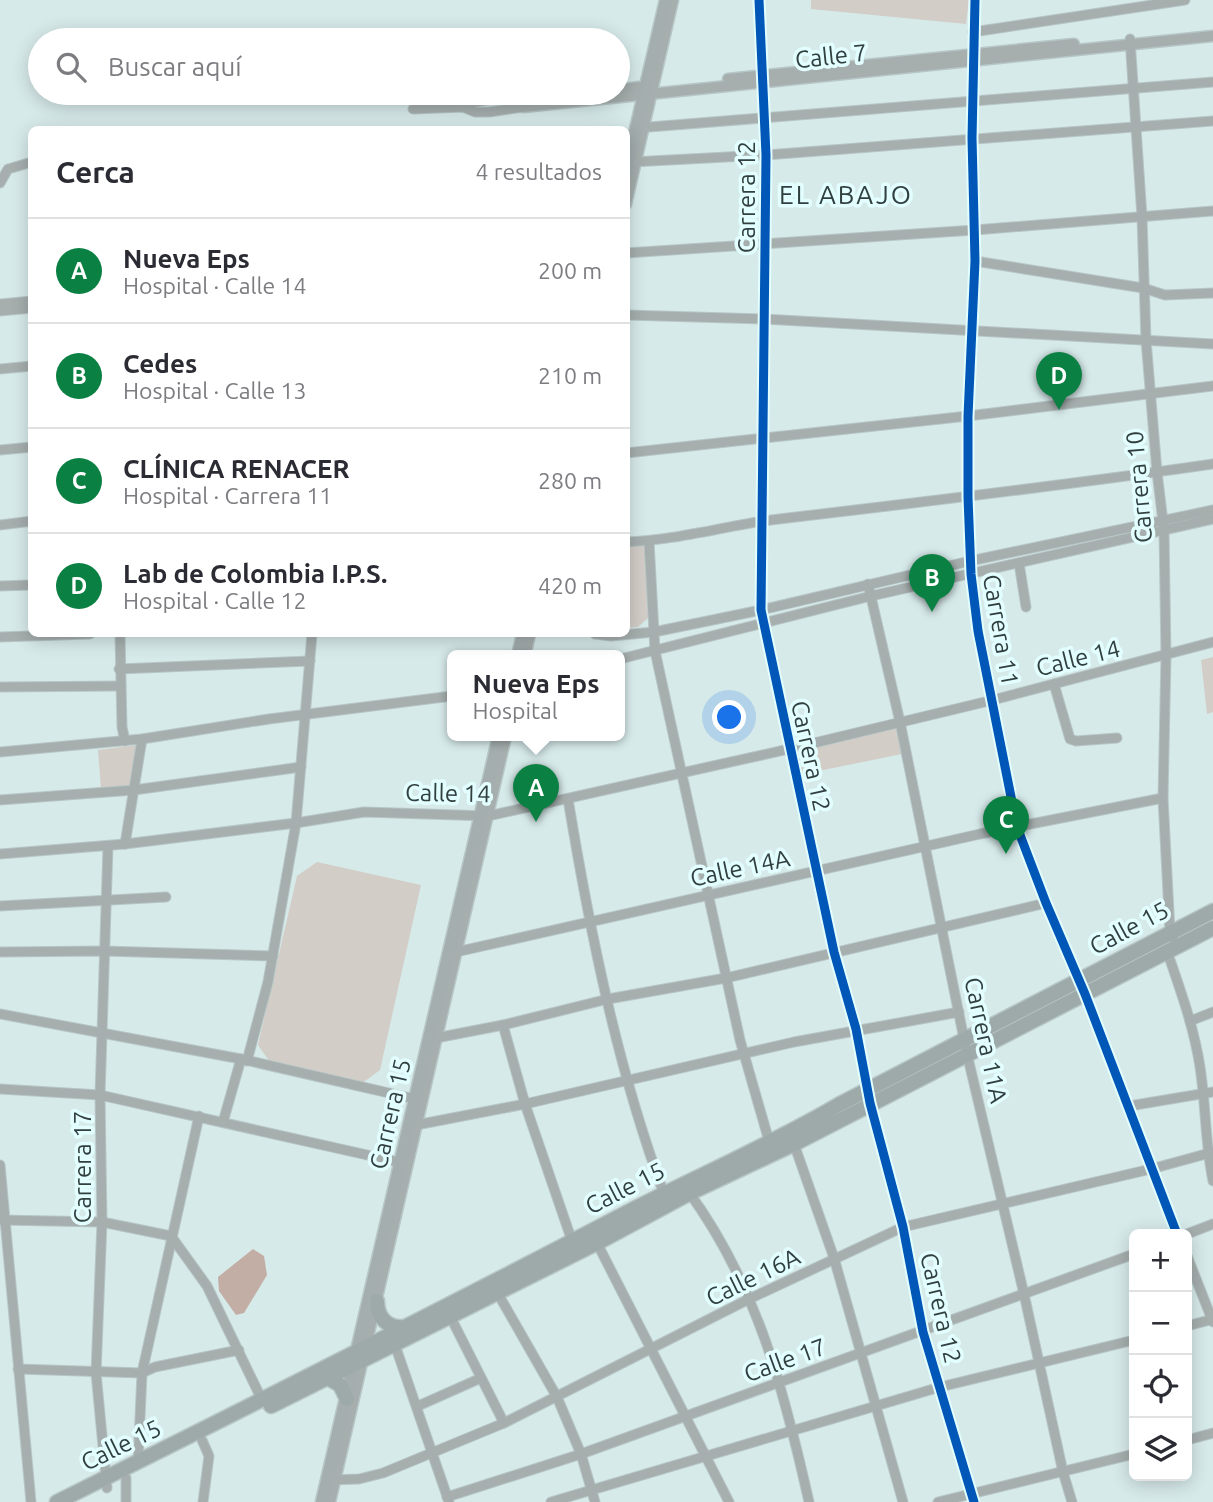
<!DOCTYPE html>
<html lang="es">
<meta charset="utf-8">
<style>
:root{--surface:#fff;--page:#f2f2f3;--text:#2b2b33;--muted:#7c7c81;--line:#e1e1e2;--accent:#0b8043}
body{margin:0;font-family:Ubuntu,sans-serif;background:var(--page);color:var(--text)}
.controls{position:absolute;right:21px;bottom:21px;display:grid;overflow:hidden;border-radius:10px;box-shadow:0 4px 18px #0003}
.controls button{width:63px;height:63px;display:grid;place-items:center;padding:0;border:0;border-bottom:2px solid var(--line);background:var(--surface);color:var(--text);font:35px sans-serif}
.you{position:absolute;left:730px;top:718px;width:24px;height:24px;margin:-18px;border:5px solid #fff;border-radius:50%;background:#1a73e8;box-shadow:0 0 0 10px #1a73e833}
.badge{display:grid;place-items:center;width:46px;height:46px;border-radius:50%;background:var(--accent);color:#fff;font-size:23px;font-weight:700}
.pin{position:absolute;translate:-50% -58px;filter:drop-shadow(0 2px 4px #0008)}
.pin::after{content:'';position:absolute;top:37px;width:24px;height:21px;background:inherit;clip-path:polygon(0 0,100% 0,50% 100%)}
.popup{position:absolute;left:447px;top:650px;width:178px;height:91px;box-sizing:border-box;display:grid;place-content:center;border-radius:10px;background:var(--surface);filter:drop-shadow(0 2px 5px #0005);font-size:23px;white-space:nowrap;color:var(--muted)}
.popup b{font-size:26px;color:var(--text)}
.popup::after{content:'';position:absolute;left:50%;top:100%;margin-left:-14px;border:14px solid transparent;border-top-color:var(--surface)}
.list{margin:0;padding:0;list-style:none}
h2{display:flex;justify-content:space-between;align-items:center;height:91px;margin:0;padding:0 28px;font-size:30px}
h2 small{font-size:23px;font-weight:400;color:var(--muted)}
.list li{display:grid;grid-template-columns:46px 1fr auto;gap:21px;align-items:center;box-sizing:border-box;height:105px;padding:0 28px;border-top:2px solid var(--line)}
.list b{display:block;font-size:26px;white-space:nowrap}
.list p{margin:0;font-size:23px;white-space:nowrap;color:var(--muted)}
.list em{font-size:23px;font-style:normal;color:var(--muted)}
.icon{flex:none;width:38px;height:38px;fill:none;stroke:currentColor;stroke-width:2;stroke-linecap:round;stroke-linejoin:round}
.map{position:relative;flex:none;width:1213px;height:1502px;overflow:hidden}
.search{position:absolute;background:var(--surface);box-shadow:0 4px 18px #0003;left:28px;top:28px;width:602px;height:77px;display:flex;align-items:center;gap:18px;box-sizing:border-box;padding:0 24px;border-radius:38px;color:var(--muted);font-size:26px}
.panel{position:absolute;background:var(--surface);box-shadow:0 4px 18px #0003;left:28px;top:126px;width:602px;height:511px;border-radius:10px}
.map>svg:first-child{display:block}
.green{fill:#d2cdc7}
.water{fill:#c2aea4}
.lines{fill:none;stroke-linecap:round;stroke-linejoin:round}
.minor-casing{stroke:#b7c6c6;stroke-width:11}
.tertiary-casing{stroke:#b7c6c6;stroke-width:13}
.secondary-casing{stroke:#b7c6c6;stroke-width:15}
.trunk-casing{stroke:#b7c6c6;stroke-width:17}
.minor{stroke:#a6aeae;stroke-width:9}
.tertiary{stroke:#a6aeae;stroke-width:10}
.secondary{stroke:#a4aeae;stroke-width:12}
.trunk{stroke:#9eaaaa;stroke-width:14}
.cycleway-casing{stroke:#e2fefe;stroke-width:13}
.cycleway{stroke:#0057b8;stroke-width:9}
.labels{text-anchor:middle;dominant-baseline:central;stroke-width:7;stroke-linejoin:round;paint-order:stroke}
.street-label{font-size:24px;fill:#313f3f;stroke:#e2fefe}
.neighbourhood-label{font-size:26px;letter-spacing:2px;fill:#313f3f;stroke:#e2fefe}
</style>
<div class="map">
<svg width="1213" height="1502" viewBox="0 0 1213 1502">
<rect width="100%" height="100%" fill="#d7eaea"/>
<g class="green">
<polygon points="811,0 969,0 966,24 811,9"/>
<polygon points="645,545 649,617 638,627 627,628 626,547"/>
<polygon points="1213,657 1213,712 1207,714 1201,660"/>
<polygon points="899,727 902,754 799,775 793,751"/>
<polygon points="137,745 133,785 101,789 98,750"/>
<polygon points="317,862 421,885 380,1070 361,1084 272,1065 258,1045 297,876"/>
</g>
<polygon class="water" points="253,1249 264,1256 267,1275 244,1313 236,1315 219,1291 218,1277"/>
<g class="lines">
<defs>
<g id="minor">
<polyline points="759,0 766,155 761,610 834,952 856,1029 870,1103 903,1227 923,1332 974,1502"/>
<polyline points="975,0 972,138 975,261 968,416 968,497 971,574 978,631 1017,827 1046,903 1085,994 1177,1234"/>
<polyline points="973,32 1185,0"/>
<polyline points="1130,39 1142,217 1146,340 1157,472 1164,530 1166,656 1163,798 1170,932 1177,946"/>
<path d="M463,107C481,97 504,100 523,99"/>
<polyline points="413,109 463,107 475,112 489,112 523,107"/>
<polyline points="637,128 1213,82"/>
<polyline points="632,162 766,155 1213,121"/>
<polyline points="0,183 8,169 32,162"/>
<polyline points="626,253 975,230 1213,211"/>
<polyline points="975,261 1143,288 1165,295 1213,293"/>
<polyline points="0,304 32,301"/>
<polyline points="0,311 32,308"/>
<polyline points="626,315 764,319 1213,344"/>
<polyline points="0,369 32,366"/>
<polyline points="0,450 32,447"/>
<polyline points="626,453 968,416 1213,386"/>
<polyline points="0,525 32,521"/>
<polyline points="649,541 655,651 740,1040 769,1141"/>
<path d="M626,542C678,540 728,525 779,519C924,502 1069,485 1213,464"/>
<polyline points="1019,563 1026,607"/>
<polyline points="868,584 900,722 967,1054 1024,1294 1063,1472 1072,1502"/>
<polyline points="0,586 32,585"/>
<polyline points="120,634 122,727 125,741"/>
<polyline points="595,634 611,636 654,632 761,610 970,561 1213,510"/>
<polyline points="0,637 90,634"/>
<polyline points="620,659 871,596 1213,519"/>
<polyline points="119,669 310,661"/>
<polyline points="1054,684 1070,739 1076,741 1117,738"/>
<polyline points="0,687 120,686"/>
<polyline points="0,752 142,739 269,719 452,696"/>
<path d="M568,799C590,932 617,1067 664,1194"/>
<polyline points="0,800 134,790 301,767"/>
<polyline points="125,844 142,739"/>
<polyline points="0,854 125,844 296,823 364,812 488,816 789,749 993,700 1213,642"/>
<polyline points="0,906 166,897"/>
<polyline points="451,951 456,952 980,834 1163,798"/>
<path d="M1167,951C1180,989 1194,1027 1200,1067C1206,1105 1205,1143 1213,1181"/>
<polyline points="0,952 104,951 273,956"/>
<polyline points="0,1014 241,1059 415,1099"/>
<polyline points="1190,1021 1213,1012"/>
<polyline points="503,1025 525,1104 572,1241"/>
<polyline points="430,1037 436,1038 503,1025 608,999 726,978 1046,903"/>
<polyline points="247,1061 268,982 296,823 312,634"/>
<polyline points="0,1089 100,1095 403,1163"/>
<polyline points="1129,1106 1213,1092"/>
<polyline points="223,1122 241,1059"/>
<polyline points="411,1126 525,1104 794,1042 959,1012"/>
<polyline points="793,1141 834,1258 903,1502"/>
<polyline points="0,1165 31,1502"/>
<path d="M688,1191C757,1285 784,1390 809,1502"/>
<polyline points="0,1220 102,1222 171,1236 207,1286 262,1400"/>
<polyline points="1187,1234 1213,1224"/>
<polyline points="597,1243 729,1502"/>
<polyline points="1187,1256 1213,1322"/>
<polyline points="497,1292 557,1397 581,1454 595,1502"/>
<polyline points="450,1316 504,1423"/>
<polyline points="1187,1326 1213,1319"/>
<polyline points="395,1345 449,1502"/>
<polyline points="18,1369 142,1373 155,1367 239,1350"/>
<polyline points="418,1406 481,1378"/>
<polyline points="202,1440 209,1456 203,1502"/>
<polyline points="1187,1440 1213,1433"/>
<polyline points="138,1463 142,1373 199,1116"/>
<polyline points="126,1478 126,1502"/>
<polyline points="329,1480 359,1479 383,1473 504,1423 749,1299 903,1227 1151,1169 1213,1152"/>
<polyline points="107,1488 96,1373 102,1222 100,1095 108,846"/>
<polyline points="447,1497 581,1454 1134,1254"/>
<polyline points="551,1502 940,1387 1134,1340"/>
<polyline points="938,1502 1134,1454"/>
</g>
<g id="tertiary">
<polyline points="728,79 1074,44"/>
<polyline points="618,90 639,87"/>
<polyline points="586,93 523,99 523,107 1213,36"/>
<polyline points="626,204 673,0"/>
<polyline points="525,656 530,634"/>
<polyline points="330,1502 506,736"/>
</g>
<g id="secondary">
<polyline points="626,172 666,0"/>
<polyline points="518,656 523,634"/>
<polyline points="322,1502 499,736"/>
</g>
<g id="trunk">
<path d="M377,1301C377,1318 388,1329 405,1327"/>
<polyline points="328,1378 340,1385 347,1399"/>
<polyline points="271,1406 597,1243 690,1193 794,1144 1213,928"/>
<path d="M57,1502C248,1407 439,1311 628,1212C698,1176 772,1144 840,1104L1213,911"/>
</g>
</defs>
<use href="#minor" class="minor-casing"/>
<use href="#tertiary" class="tertiary-casing"/>
<use href="#secondary" class="secondary-casing"/>
<use href="#trunk" class="trunk-casing"/>
<use href="#minor" class="minor"/>
<use href="#tertiary" class="tertiary"/>
<use href="#secondary" class="secondary"/>
<use href="#trunk" class="trunk"/>
<defs>
<g id="cycleway">
<polyline points="759,0 766,155 761,610 834,952 856,1029 870,1103 903,1227 923,1332 974,1502"/>
<polyline points="975,0 972,138 975,261 968,416 968,497 971,574 978,631 1017,827 1046,903 1085,994 1177,1234"/>
</g>
</defs>
<use href="#cycleway" class="cycleway-casing"/>
<use href="#cycleway" class="cycleway"/>
</g>
<g class="labels">
<g class="street-label">
<text transform="translate(831 56) rotate(-6)">Calle 7</text>
<text transform="translate(746 197) rotate(-90)">Carrera 12</text>
<text transform="translate(1139 487) rotate(-95)">Carrera 10</text>
<text transform="translate(1001 630) rotate(80)">Carrera 11</text>
<text transform="translate(1078 658) rotate(-14)">Calle 14</text>
<text transform="translate(811 756) rotate(78)">Carrera 12</text>
<text transform="translate(448 793) rotate(1)">Calle 14</text>
<text transform="translate(740 868) rotate(-12)">Calle 14A</text>
<text transform="translate(1129 928) rotate(-28)">Calle 15</text>
<text transform="translate(986 1040) rotate(78)">Carrera 11A</text>
<text transform="translate(390 1114) rotate(-77)">Carrera 15</text>
<text transform="translate(82 1167) rotate(-90)">Carrera 17</text>
<text transform="translate(625 1188) rotate(-27)">Calle 15</text>
<text transform="translate(753 1277) rotate(-26)">Calle 16A</text>
<text transform="translate(941 1308) rotate(77)">Carrera 12</text>
<text transform="translate(785 1360) rotate(-20)">Calle 17</text>
<text transform="translate(121 1445) rotate(-26)">Calle 15</text>
</g>
<g class="neighbourhood-label">
<text x="846" y="194">EL ABAJO</text>
</g>
</g>
</svg>
<div class="controls">
<button>+</button>
<button>−</button>
<button><svg class="icon" aria-label="locate" viewBox="0 0 24 24"><circle cx="12" cy="12" r="6"/><path d="M12 2v4M12 18v4M2 12h4M18 12h4"/></svg></button>
<button><svg class="icon" aria-label="layers" viewBox="0 0 24 24"><path d="M12 4l9 5-9 5-9-5zM3 14l9 5 9-5"/></svg></button>
</div>
<div class="you"></div>
<div class="pin badge" style="left:536px;top:822px">A</div>
<div class="popup"><b>Nueva Eps</b>Hospital</div>
<div class="pin badge" style="left:932px;top:612px">B</div>
<div class="pin badge" style="left:1006px;top:854px">C</div>
<div class="pin badge" style="left:1059px;top:410px">D</div>
<div class="search"><svg class="icon" aria-label="search" viewBox="0 0 24 24"><circle cx="10" cy="10" r="6"/><path d="M15 15l6 6"/></svg>Buscar aquí</div>
<section class="panel">
<h2>Cerca<small>4 resultados</small></h2>
<ul class="list">
<li><span class="badge">A</span><div><b>Nueva Eps</b><p>Hospital · Calle 14</p></div><em>200 m</em></li>
<li><span class="badge">B</span><div><b>Cedes</b><p>Hospital · Calle 13</p></div><em>210 m</em></li>
<li><span class="badge">C</span><div><b>CLÍNICA RENACER</b><p>Hospital · Carrera 11</p></div><em>280 m</em></li>
<li><span class="badge">D</span><div><b>Lab de Colombia I.P.S.</b><p>Hospital · Calle 12</p></div><em>420 m</em></li>
</ul>
</section>
</div>
